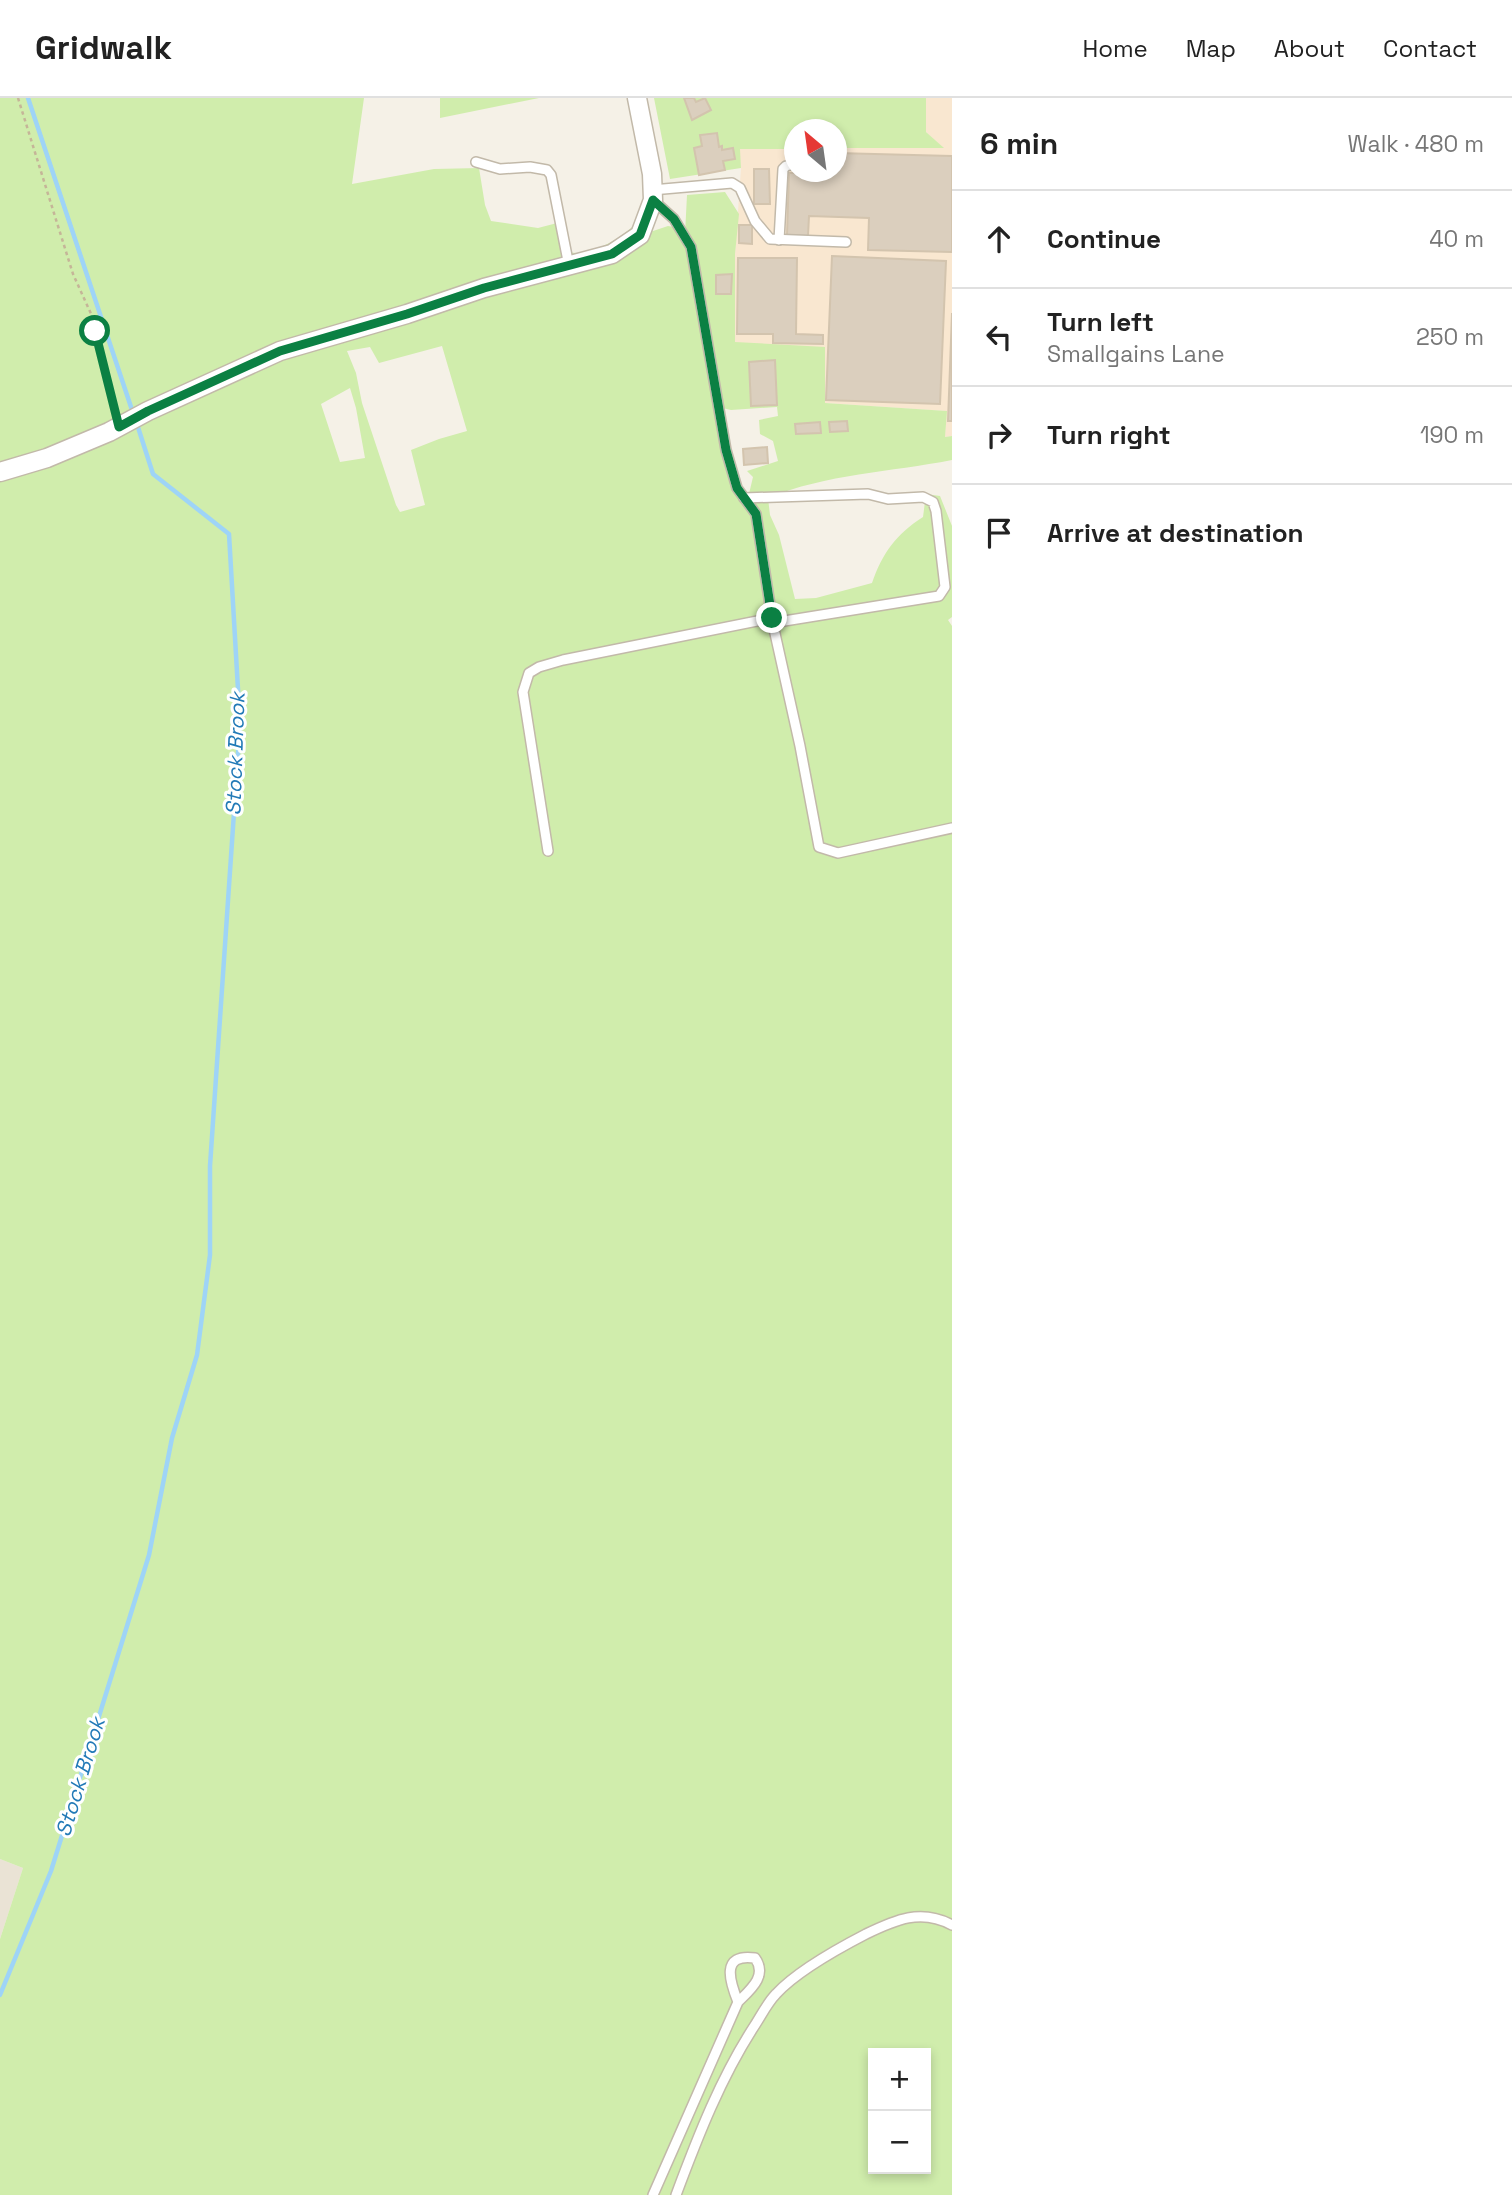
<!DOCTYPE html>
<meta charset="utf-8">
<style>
:root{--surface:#fff;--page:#f2f2f2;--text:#222;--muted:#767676;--line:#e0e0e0}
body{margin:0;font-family:"Space Grotesk",sans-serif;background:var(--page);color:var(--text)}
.controls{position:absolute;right:21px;bottom:21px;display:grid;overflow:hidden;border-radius:0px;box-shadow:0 4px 10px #0003}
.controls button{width:63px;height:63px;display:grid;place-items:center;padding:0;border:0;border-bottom:2px solid var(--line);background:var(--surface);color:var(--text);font:35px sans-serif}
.compass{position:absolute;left:784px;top:21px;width:63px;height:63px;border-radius:50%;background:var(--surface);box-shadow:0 4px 10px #0003;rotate:331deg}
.stop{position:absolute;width:21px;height:21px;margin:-16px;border:5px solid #0b8043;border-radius:50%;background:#fff}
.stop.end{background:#0b8043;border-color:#fff;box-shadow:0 2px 7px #0008}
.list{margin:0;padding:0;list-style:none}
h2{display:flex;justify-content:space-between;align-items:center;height:91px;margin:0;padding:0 28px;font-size:30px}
h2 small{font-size:23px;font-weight:400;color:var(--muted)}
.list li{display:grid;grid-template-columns:46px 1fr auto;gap:21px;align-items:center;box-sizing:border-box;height:98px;padding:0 28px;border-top:2px solid var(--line)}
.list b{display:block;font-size:26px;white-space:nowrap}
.list p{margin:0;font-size:23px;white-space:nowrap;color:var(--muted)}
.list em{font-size:23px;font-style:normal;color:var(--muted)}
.icon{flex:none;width:38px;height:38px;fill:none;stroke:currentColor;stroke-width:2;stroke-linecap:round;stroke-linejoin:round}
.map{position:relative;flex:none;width:952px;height:2097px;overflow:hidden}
header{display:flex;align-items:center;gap:42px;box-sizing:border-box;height:98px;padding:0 35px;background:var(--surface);border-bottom:2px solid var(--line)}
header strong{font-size:33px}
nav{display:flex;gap:38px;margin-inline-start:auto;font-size:24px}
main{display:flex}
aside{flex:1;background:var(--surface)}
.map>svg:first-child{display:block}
.residential{fill:#eae3d5}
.commercial{fill:#f9e7d0}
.green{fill:#d0edac;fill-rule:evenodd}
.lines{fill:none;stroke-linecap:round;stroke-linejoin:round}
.stream{stroke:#9ed4f7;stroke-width:4.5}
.building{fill:#dbcfbe;stroke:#d3c4ae;stroke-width:2}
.service-casing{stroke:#c2b9a9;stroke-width:12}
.minor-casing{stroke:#c2b9a9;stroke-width:21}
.path{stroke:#c5b598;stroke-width:2.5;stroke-dasharray:3.5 3.5;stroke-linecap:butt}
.service{stroke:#fff;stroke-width:9}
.minor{stroke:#fff;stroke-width:18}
.route{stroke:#0b8043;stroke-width:9}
.labels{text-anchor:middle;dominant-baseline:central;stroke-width:6;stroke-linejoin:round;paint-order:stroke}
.water-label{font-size:21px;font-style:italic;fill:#227ab7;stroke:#fff}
</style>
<header>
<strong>Gridwalk</strong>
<nav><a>Home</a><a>Map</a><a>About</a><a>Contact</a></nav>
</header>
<main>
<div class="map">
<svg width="952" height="2097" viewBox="0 0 952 2097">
<rect width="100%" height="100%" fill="#f5f1e7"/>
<polygon class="residential" points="0,1761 23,1770 0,1841"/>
<polygon class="commercial" points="926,0 952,0 952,338 945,339 946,313 825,305 735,244 735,156 741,70 739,51 794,51 794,74 836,74 837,50 943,50 926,34"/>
<g class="green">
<path d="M0,0H364L352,86L434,71L479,70L485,107L491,123L538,130L561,124L567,154C574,155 582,156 588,154C606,149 639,130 644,112C648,100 646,75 643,63H649L652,76L653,102L641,137L668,128L680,130L685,136L687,97L725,94L739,116L735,156V244L825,249V305L947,313L945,339L952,338V362C891,374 826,376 768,400L770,417L779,437L795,501L816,500L872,485C882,456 896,436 923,419L926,396L940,398L952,428V519L948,522L952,528V2097H0V1841L23,1770L0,1761ZM442,248L467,333L439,341L411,352L425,407L400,414L396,407L362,305L356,275L347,253L370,249L379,265ZM350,290L356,310L365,360L340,364L321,306ZM718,309L731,312L777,309L778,318L759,322L760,336L773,343L778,363L747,373L753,379L748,400H744C726,376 723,338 718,309ZM873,1955H926V2071H873Z"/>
<polygon points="440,0 539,0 440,20"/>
<polygon points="654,0 926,0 926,34 944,50 837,50 836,32 794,32 794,51 740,51 741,70 670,81"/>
</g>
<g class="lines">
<g class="stream">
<polyline points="28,0 133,315"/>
<polyline points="0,1897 51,1773 149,1457 172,1340 197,1257 210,1157 210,1068 240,626 229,436 153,376 136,323"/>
</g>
</g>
<g class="building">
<polygon points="684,0 694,0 696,4 705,0 711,12 692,22"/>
<polygon points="717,35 719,49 722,48 722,52 733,50 735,61 723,63 725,72 699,77 694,50 702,48 700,37"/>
<polygon points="836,55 952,58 952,154 868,152 869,120 809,118 808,138 787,137 789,75 836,74"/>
<polygon points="754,71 769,71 770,106 754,106"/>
<polygon points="739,127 752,127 752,146 739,145"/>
<polygon points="832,158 946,163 940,306 826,302"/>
<polygon points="738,160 797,160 796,236 823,237 823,246 773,245 773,236 737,236"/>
<polygon points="732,176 731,196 716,196 716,177"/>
<polygon points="952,215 952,323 948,323"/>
<polygon points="775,262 777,307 751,308 749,264"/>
<polygon points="847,323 848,333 830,334 829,324"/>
<polygon points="820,324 821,335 796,336 795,326"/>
<polygon points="767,349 768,365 744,367 743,351"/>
</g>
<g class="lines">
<defs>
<g id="service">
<polyline points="476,64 500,71 530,69 547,72 551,77 569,168"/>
<polyline points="652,92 732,85 740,90 755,123 770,141 846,144"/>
<polyline points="779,142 783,71 786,68 794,66"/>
<polyline points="744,400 868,396 888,401 923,399 933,404 936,413 945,489 939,498 772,525"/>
<polyline points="772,522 800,648 819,749 838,755 952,730"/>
<polyline points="548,753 523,594 529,575 539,569 563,562 772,520 756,416 737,390 726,352 691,149 674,121 653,102"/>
<path d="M653,2097L738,1904C750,1892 768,1878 755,1860C720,1855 730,1884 738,1904"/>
<path d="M676,2097C698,2038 721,1979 755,1927C762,1916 768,1904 776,1896C797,1873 839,1850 866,1836C895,1822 921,1810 952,1827"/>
</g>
<polyline id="minor" points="0,374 47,360 109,334 148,313 280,253 407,216 484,190 612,156 640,137 653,102 652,76 637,0"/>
</defs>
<use href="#service" class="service-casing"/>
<use href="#minor" class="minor-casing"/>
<polyline class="path" points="18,0 73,176 92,218 116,312"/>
<use href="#service" class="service"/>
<use href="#minor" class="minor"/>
</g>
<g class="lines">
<polyline class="route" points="95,233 119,329 148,313 280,253 407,216 484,190 612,156 640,137 653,102 674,121 691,149 726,352 737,390 756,416 772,520"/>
</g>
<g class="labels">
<g class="water-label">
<text transform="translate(235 656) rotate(-88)">Stock Brook</text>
<text transform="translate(80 1679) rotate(-73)">Stock Brook</text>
</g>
</g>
</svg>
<div class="controls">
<button>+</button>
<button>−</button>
</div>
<svg class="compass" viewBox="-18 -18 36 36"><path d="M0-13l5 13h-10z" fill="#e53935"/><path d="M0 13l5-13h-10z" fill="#767676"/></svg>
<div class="stop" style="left:95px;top:233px"></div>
<div class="stop end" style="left:772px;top:520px"></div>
</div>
<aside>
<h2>6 min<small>Walk · 480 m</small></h2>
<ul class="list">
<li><svg class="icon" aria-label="ahead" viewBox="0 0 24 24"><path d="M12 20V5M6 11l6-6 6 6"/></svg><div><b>Continue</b></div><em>40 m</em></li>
<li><svg class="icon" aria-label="left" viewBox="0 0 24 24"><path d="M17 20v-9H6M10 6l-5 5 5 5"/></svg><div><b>Turn left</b><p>Smallgains Lane</p></div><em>250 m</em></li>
<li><svg class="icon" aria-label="right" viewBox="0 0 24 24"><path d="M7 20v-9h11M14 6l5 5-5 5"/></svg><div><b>Turn right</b></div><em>190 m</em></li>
<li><svg class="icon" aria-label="arrive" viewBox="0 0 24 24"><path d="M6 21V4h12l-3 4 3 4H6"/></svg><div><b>Arrive at destination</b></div></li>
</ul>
</aside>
</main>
